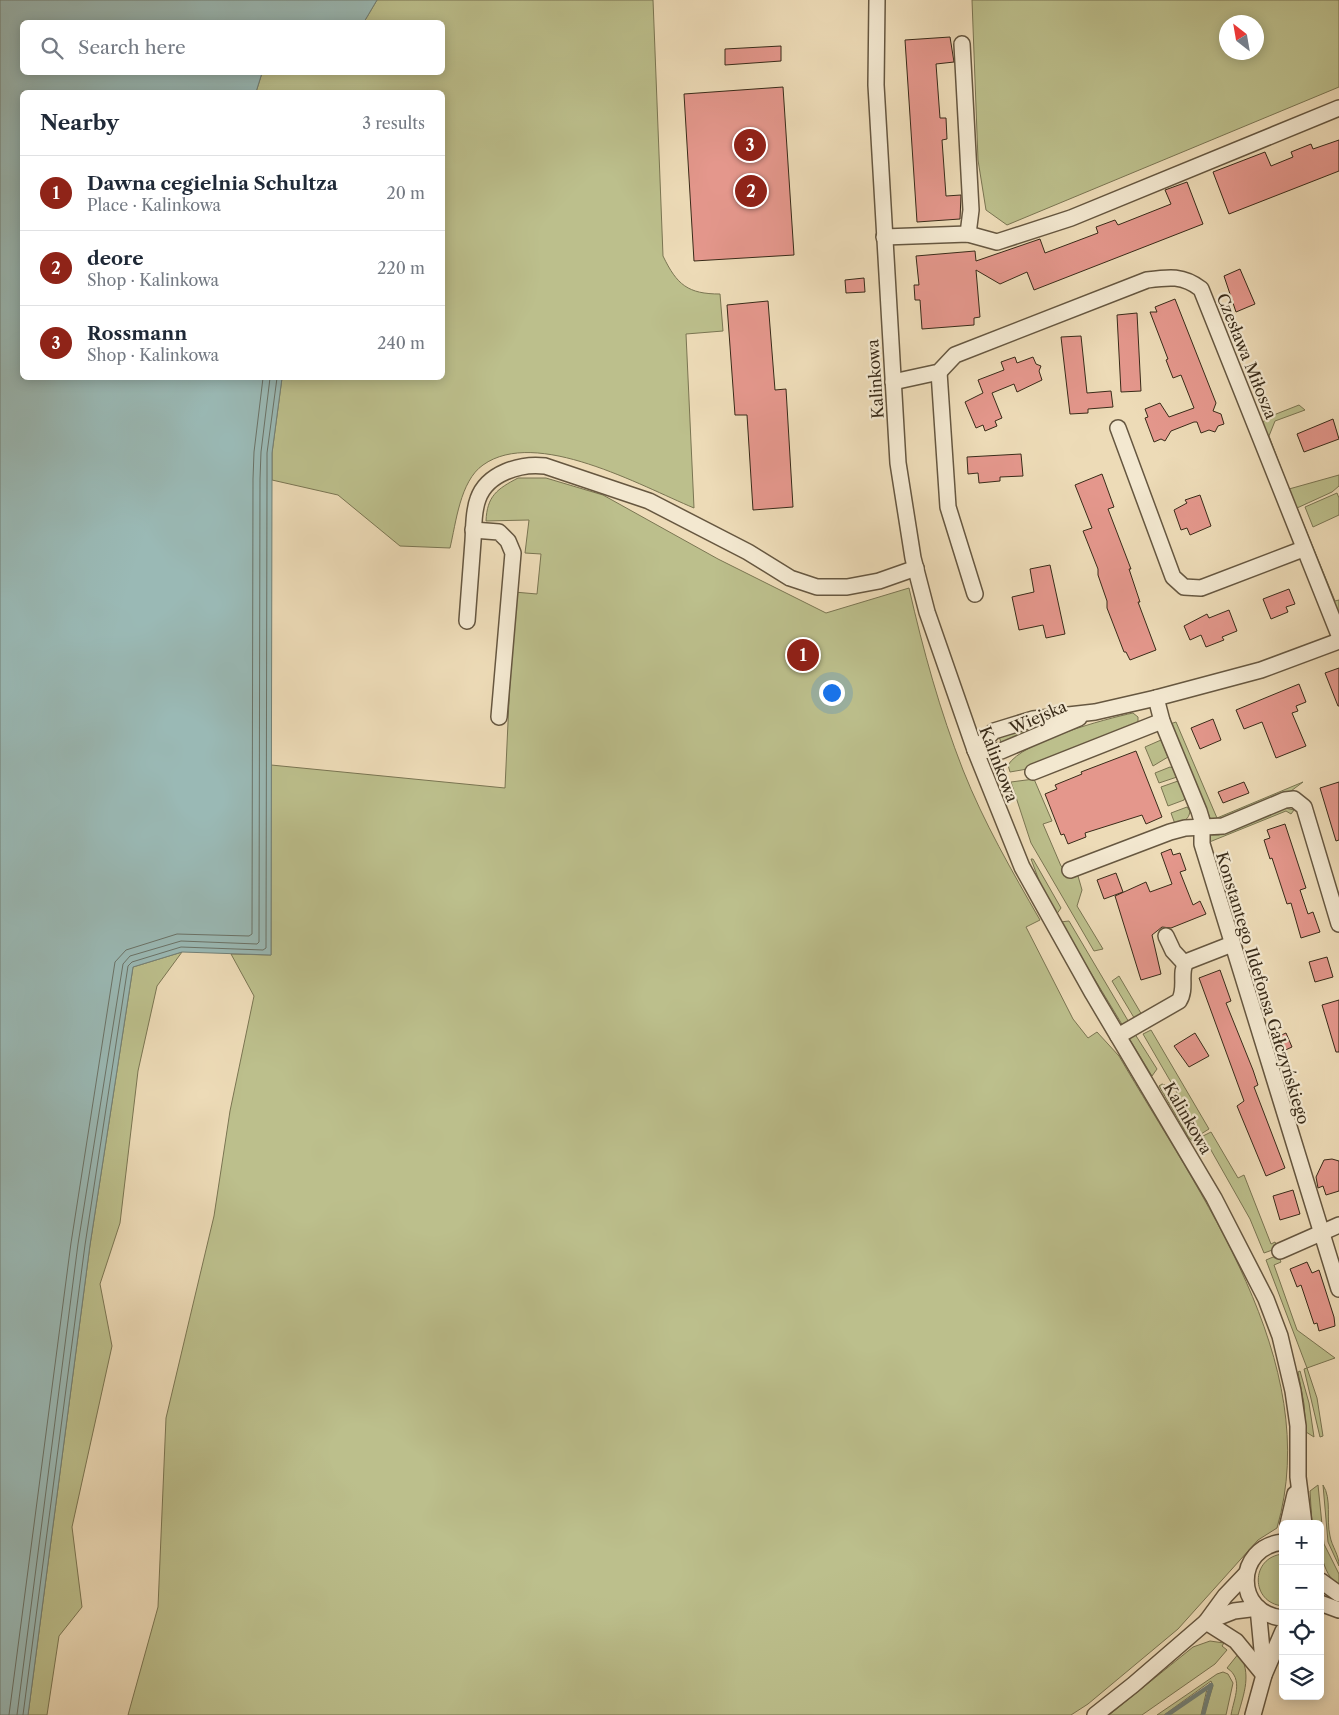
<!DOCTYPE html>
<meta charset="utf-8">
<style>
:root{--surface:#fff;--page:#f6f6f7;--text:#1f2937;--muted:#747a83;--line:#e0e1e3;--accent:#8f2418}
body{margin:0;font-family:"Libre Caslon Text",serif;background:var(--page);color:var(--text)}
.controls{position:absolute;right:15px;bottom:15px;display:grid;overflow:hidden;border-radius:8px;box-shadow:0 2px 12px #0003}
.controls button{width:45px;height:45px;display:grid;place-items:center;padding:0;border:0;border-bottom:1px solid var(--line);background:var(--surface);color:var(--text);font:25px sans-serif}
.compass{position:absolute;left:1219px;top:15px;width:45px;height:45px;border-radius:50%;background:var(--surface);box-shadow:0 2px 12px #0003;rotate:329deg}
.you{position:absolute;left:831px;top:692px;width:18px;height:18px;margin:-12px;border:4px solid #fff;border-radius:50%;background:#1a73e8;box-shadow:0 0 0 8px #1a73e833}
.badge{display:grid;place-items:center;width:32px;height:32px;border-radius:50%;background:var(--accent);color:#fff;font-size:16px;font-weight:700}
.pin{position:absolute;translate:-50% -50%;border:2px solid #fff;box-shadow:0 1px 5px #0006}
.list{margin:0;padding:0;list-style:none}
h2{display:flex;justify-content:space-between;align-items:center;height:65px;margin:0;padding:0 20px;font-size:21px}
h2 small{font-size:16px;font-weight:400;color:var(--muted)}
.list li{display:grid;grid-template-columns:32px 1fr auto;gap:15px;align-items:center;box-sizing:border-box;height:75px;padding:0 20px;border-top:1px solid var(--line)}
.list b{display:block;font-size:19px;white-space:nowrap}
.list p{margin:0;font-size:16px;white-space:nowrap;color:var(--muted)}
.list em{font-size:16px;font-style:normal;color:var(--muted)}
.icon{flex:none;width:28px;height:28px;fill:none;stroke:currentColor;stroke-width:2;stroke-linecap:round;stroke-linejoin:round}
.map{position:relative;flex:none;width:1339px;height:1715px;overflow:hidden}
.search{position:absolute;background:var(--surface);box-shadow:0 2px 12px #0003;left:20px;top:20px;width:425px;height:55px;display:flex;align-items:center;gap:12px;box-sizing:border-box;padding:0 18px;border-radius:8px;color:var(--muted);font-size:19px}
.panel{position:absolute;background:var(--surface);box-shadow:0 2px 12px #0003;left:20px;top:90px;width:425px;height:290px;border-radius:8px}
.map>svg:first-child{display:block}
.green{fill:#bcbf8c;stroke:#7a7552;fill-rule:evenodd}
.water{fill:#9ab9b5;stroke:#738077}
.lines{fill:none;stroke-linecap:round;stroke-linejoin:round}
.shore{stroke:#6a7267;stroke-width:1}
.stream{stroke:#738077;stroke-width:4.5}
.building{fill:#e4978c;stroke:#392b19}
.minor-casing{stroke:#665740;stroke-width:18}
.minor{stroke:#f3e8d0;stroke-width:15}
.labels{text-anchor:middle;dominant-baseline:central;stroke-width:4.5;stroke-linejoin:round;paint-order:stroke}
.street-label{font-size:16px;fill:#392b19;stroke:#f3e8d0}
</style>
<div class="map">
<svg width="1339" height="1715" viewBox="0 0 1339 1715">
<rect width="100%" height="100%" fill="#eddbb7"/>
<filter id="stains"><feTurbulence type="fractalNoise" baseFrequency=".004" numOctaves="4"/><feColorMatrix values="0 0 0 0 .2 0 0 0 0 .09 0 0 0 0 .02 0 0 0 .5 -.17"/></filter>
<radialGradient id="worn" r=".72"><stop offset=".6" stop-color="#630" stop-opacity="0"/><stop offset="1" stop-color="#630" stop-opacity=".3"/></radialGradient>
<g class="green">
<path d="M377,0H653L663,256C677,285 688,294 720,294L723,331L686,334L694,508C641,486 536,427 483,465C460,481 456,523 450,548L400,546L338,495L272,480V453L282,378H442V92H256L262,73L442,72V22H364Z"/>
<path d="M972,0H1339V87L1007,225L986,210L978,160ZM1256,22V52H1226V22Z"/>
<polygon points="1299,405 1305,410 1275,421 1269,436 1289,489 1339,475 1339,486 1332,492 1297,508 1335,601 1339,600 1339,620 1262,424 1266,418"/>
<path d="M518,478H546L603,495L718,559L826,613L909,588C923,650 940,711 963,770C984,823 1012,871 1040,920L1026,927L1073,1019L1088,1038L1097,1032L1119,1056C1199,1194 1325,1362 1277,1528L1258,1540L1178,1629L1088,1704L1071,1715H128L158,1607L166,1418L214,1216L230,1111L254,996L231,954L271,955V765L505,788L514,592L537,594L541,554L525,553L529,520L486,521C487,496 497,489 518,478Z"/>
<polygon points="1337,493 1339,498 1339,515 1313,527 1305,507"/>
<path d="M1133,713L1138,717V725L1033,768L1010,772L1008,765C1023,741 1105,719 1133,713Z"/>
<polygon points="1176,722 1217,818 1303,782 1291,791 1217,822 1211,820 1171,727 1170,724"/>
<polygon points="1038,726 1041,726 1002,745 998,734"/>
<polygon points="1161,740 1168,757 1153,766 1145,747"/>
<polygon points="1170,767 1173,768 1177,777 1159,783 1155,773"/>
<polygon points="1034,779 1052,821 1043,824 1061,866 1074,877 1078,876 1082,890 1077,906 1103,949 1094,951 1031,843 1011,782"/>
<polygon points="1178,781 1185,797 1184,800 1168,806 1161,787"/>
<path d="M1187,807L1190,811C1189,820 1183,822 1175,824L1171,813Z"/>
<polygon points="1285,808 1294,810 1291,814 1286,811 1207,843 1206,835 1219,835"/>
<polygon points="1031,859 1033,859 1061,908 1056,915 1043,891"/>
<polygon points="1069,921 1130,1024 1123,1026 1060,922"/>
<polygon points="182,952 157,986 138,1071 120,1223 100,1284 112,1346 72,1527 82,1607 59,1636 47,1715 28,1715 90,1245 133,967"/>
<polygon points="1119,976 1142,1015 1136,1021 1112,981"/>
<polygon points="1151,1030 1209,1129 1201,1134 1143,1034"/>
<polygon points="1133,1031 1157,1069 1152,1076 1127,1035"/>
<polygon points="1162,1084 1165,1085 1205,1152 1203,1153 1189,1138 1159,1086"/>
<polygon points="1211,1132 1238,1178 1244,1175 1271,1244 1275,1242 1278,1248 1264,1253 1250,1219 1203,1136"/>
<polygon points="1278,1255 1281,1262 1274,1265 1297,1330 1335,1358 1307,1368 1317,1398 1323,1436 1320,1437 1304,1369 1307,1368 1266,1260"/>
<polygon points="1300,1371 1309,1403 1314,1437 1306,1432 1304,1404 1298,1372"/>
<path d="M1318,1485L1324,1544L1339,1574V1587C1320,1570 1320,1548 1320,1524H1312L1310,1491Z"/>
<path d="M1323,1485C1332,1499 1326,1519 1330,1536C1332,1547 1339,1554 1339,1566L1328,1542Z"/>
<path d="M1283,1554V1606C1250,1603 1250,1557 1283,1554Z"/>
<polygon points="1210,1641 1224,1643 1222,1646 1227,1650 1215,1664 1142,1715 1109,1715 1193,1647"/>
<path d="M1239,1653C1252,1674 1244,1693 1238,1715H1231C1234,1698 1244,1679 1227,1668Z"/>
<polygon points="1223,1672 1228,1674 1233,1683 1226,1715 1204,1715 1213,1686 1211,1681 1164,1715 1157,1715 1217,1674"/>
<polygon points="1207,1689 1201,1715 1169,1715"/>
</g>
<polygon class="water" points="0,0 377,0 364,22 22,22 22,72 262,73 256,92 22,92 22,378 282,378 272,453 272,480 271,955 182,952 133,967 90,1245 28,1715 0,1715"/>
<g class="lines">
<g class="shore">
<polyline points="9,1715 71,1243 115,962 126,950 177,934 249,936 252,934 253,479 254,452 263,378"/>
<polyline points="17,1715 78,1244 123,964 130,956 181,941 257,944 259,942 260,479 261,452 270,378"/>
<polyline points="23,1715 85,1245 128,966 132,962 181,947 263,950 266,948 267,479 267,453 277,378"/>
</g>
<g class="stream">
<polyline points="1167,1715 1211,1685"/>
<polyline points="1203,1715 1211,1685"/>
</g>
</g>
<g class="building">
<polygon points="950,37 954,62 936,64 940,118 946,118 947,139 942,140 946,196 961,195 960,219 917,222 905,40"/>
<polygon points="781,46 781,61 725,65 725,49"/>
<polygon points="783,87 794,255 694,261 684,94"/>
<polygon points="1339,140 1339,171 1229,214 1213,172 1265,152 1271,166 1293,157 1291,152 1311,144 1313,149"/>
<polygon points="1187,182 1203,224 1034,290 1027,272 1000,284 976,270 980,317 974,318 974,325 922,329 920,300 915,300 914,285 919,285 916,256 975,251 976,261 1040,239 1045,253 1098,233 1096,227 1115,220 1118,225 1171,204 1165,190"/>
<polygon points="1240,269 1255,304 1236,312 1224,276"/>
<polygon points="864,278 865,292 846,293 845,280"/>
<polygon points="1175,299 1216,403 1213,411 1221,414 1224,424 1218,426 1215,432 1209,430 1201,433 1197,422 1194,422 1171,431 1165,441 1161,439 1154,442 1145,418 1148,417 1145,409 1160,403 1169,417 1194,408 1181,375 1173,378 1166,360 1168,359 1150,312 1157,312 1155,307"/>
<polygon points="768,301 775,390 786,389 793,507 753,510 747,415 735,415 727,305"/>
<polygon points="1137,313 1141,391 1121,392 1117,315"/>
<polygon points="1081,336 1087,393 1111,391 1113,407 1088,409 1088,413 1070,414 1061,337"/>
<polygon points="1015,357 1017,363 1033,357 1036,364 1041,366 1039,371 1042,380 1017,392 1014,384 992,393 1002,418 995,421 997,426 985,431 983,425 976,428 965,402 983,393 978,380 1004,370 1001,362"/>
<polygon points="1333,419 1339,439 1304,452 1297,434"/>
<polygon points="1021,454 1023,476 1000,477 1000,481 979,483 978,473 968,474 967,457"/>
<polygon points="1102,474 1114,507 1108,509 1131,569 1129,569 1140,602 1138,602 1156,650 1130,660 1126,652 1124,652 1107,608 1107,601 1098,575 1098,569 1083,531 1092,528 1075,485"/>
<polygon points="1200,495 1211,526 1190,535 1187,528 1181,530 1174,510 1187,503 1185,500"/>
<polygon points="1050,565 1065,634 1046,638 1043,625 1019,630 1012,597 1034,592 1030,569"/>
<polygon points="1289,589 1295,604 1286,607 1288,612 1271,619 1263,599"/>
<polygon points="1229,610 1237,631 1222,637 1224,640 1206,647 1201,635 1190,640 1184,626 1207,614 1209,618"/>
<polygon points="1339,668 1339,706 1338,706 1325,673"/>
<polygon points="1299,684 1306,702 1296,706 1298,711 1292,713 1306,746 1276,758 1262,722 1244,729 1236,710"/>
<polygon points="1213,719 1221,740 1200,749 1191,728"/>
<polygon points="1136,751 1162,817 1146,824 1142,815 1085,833 1086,837 1068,844 1064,834 1061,835 1045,794 1057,789 1055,785 1082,774 1081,772"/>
<polygon points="1244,782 1249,793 1223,803 1218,792"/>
<polygon points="1339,782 1339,840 1336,841 1320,788"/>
<polygon points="1285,824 1306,888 1300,890 1308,914 1313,912 1320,932 1301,938 1291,903 1287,904 1272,858 1270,859 1264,840 1270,838 1267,830"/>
<polygon points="1171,849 1173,855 1180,853 1186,870 1180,872 1193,905 1200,901 1206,914 1171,928 1162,927 1152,935 1161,974 1141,980 1115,896 1146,882 1150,892 1172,884 1161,853"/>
<polygon points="1116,873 1123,892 1104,899 1097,880"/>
<polygon points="1327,957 1333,977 1315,982 1309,962"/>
<polygon points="1220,970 1231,1001 1226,1003 1253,1070 1258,1085 1254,1087 1285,1168 1266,1176 1237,1106 1244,1101 1199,978"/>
<polygon points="1339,1000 1339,1052 1336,1052 1322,1005"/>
<polygon points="1195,1033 1209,1056 1189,1067 1174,1046"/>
<polygon points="1286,1033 1292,1047 1281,1052 1275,1038"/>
<polygon points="1332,1159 1339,1161 1339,1191 1326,1195 1323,1186 1318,1188 1316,1177 1324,1160"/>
<polygon points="1293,1190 1300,1214 1280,1220 1273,1196"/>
<polygon points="1307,1262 1312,1273 1319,1270 1334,1317 1335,1326 1319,1331 1317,1323 1314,1324 1301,1285 1297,1287 1290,1269"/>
</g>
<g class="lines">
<defs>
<g id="minor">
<polyline points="877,0 876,85 898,463 913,558 927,612 975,750 1022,867 1093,994 1214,1198 1266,1299 1280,1336 1293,1391 1298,1426 1298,1477 1304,1524"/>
<polyline points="962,44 971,210 968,234"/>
<polyline points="884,237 968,234 997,242 1071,218 1339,108"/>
<polyline points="939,372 948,507 975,594"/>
<path d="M893,382L939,372L955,355L1147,280C1169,277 1183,275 1201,289L1339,635"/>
<polyline points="1118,428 1173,577 1184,587 1201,588 1303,549"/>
<polyline points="473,530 499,532 508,541 513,553 499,717"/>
<path d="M467,621C469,594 471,568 473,541C474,527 473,512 478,499C487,473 521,463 545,466L649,501L748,552L790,578L817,587H847L879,581L916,568"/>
<polyline points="1156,698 1162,721 1199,811 1202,821 1202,844 1339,1289"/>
<polyline points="975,750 994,731 1033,719 1095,712 1156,698 1261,670 1339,641"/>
<polyline points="975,750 1001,751 1079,718"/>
<polyline points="1033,772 1162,721"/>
<polyline points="1070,870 1170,832 1185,828 1223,826 1285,800 1294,799 1304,807 1339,924"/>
<polyline points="1166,936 1173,951 1185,964"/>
<path d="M1118,1036L1179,1001C1187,989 1179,973 1186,962L1232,944"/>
<polyline points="1280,1251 1339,1225"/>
<polyline points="1288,1524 1295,1494"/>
<path d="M1283,1542C1234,1547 1234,1614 1283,1618"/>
<polyline points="1321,1581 1339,1594"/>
<polyline points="1320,1603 1339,1610"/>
<polyline points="1258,1608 1264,1671"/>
<polyline points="1206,1622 1236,1641 1264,1675"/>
<polyline points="1206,1622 1234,1611 1258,1608"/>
<polyline points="1095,1715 1133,1685 1206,1622 1225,1596 1246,1574"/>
<polyline points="1253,1715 1264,1675 1283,1631"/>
</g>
</defs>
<use href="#minor" class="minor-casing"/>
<use href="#minor" class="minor"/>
</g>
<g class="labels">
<g class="street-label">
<text transform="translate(1247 356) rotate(68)">Czesława Miłosza</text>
<text transform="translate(875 379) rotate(-94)">Kalinkowa</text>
<text transform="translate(1038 717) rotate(-23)">Wiejska</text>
<text transform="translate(999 764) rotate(69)">Kalinkowa</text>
<text transform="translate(1263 988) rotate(73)">Konstantego Ildefonsa Gałczyńskiego</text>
<text transform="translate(1188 1118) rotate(60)">Kalinkowa</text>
</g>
</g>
<rect width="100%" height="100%" filter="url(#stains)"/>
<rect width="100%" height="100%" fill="url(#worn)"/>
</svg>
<div class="controls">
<button>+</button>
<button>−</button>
<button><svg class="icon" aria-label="locate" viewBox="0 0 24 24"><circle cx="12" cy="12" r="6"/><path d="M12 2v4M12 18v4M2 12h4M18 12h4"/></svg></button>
<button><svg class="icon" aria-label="layers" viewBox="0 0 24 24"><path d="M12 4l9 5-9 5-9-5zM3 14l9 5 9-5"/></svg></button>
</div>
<svg class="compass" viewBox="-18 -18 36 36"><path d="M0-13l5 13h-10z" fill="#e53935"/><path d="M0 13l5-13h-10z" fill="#747a83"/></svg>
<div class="you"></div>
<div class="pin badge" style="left:803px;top:655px">1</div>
<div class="pin badge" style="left:751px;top:191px">2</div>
<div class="pin badge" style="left:750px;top:145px">3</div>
<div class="search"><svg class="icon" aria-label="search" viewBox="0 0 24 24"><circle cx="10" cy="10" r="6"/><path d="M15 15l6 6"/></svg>Search here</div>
<section class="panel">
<h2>Nearby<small>3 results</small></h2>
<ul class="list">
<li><span class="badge">1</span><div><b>Dawna cegielnia Schultza</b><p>Place · Kalinkowa</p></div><em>20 m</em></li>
<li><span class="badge">2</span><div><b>deore</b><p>Shop · Kalinkowa</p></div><em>220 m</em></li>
<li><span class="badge">3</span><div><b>Rossmann</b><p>Shop · Kalinkowa</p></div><em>240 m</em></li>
</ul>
</section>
</div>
